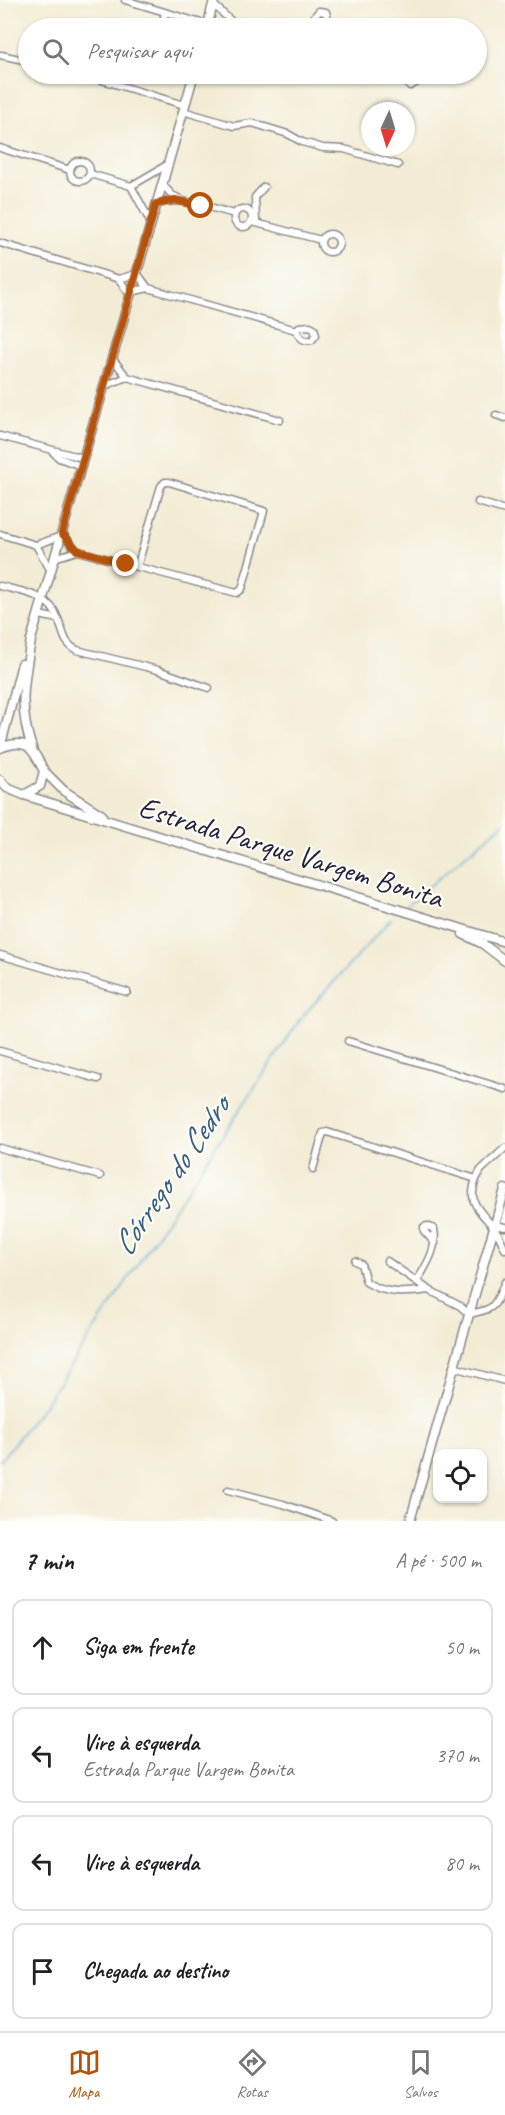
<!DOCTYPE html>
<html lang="pt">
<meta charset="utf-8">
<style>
:root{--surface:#fff;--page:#f2f2f2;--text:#202124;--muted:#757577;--line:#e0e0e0;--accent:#b45309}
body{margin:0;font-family:Caveat,sans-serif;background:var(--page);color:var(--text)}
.controls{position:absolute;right:18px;bottom:18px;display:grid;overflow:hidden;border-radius:12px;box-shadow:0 2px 4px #0004}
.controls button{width:54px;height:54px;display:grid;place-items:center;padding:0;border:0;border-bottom:2px solid var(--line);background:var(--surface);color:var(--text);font:30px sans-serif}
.compass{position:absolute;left:361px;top:102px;width:54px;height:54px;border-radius:50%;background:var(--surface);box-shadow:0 2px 4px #0004;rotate:184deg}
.stop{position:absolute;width:18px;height:18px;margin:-14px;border:4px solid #b45309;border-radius:50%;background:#fff}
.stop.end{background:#b45309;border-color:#fff;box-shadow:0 2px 6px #0008}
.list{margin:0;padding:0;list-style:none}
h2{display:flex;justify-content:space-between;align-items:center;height:78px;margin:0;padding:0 24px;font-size:26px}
h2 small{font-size:20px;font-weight:400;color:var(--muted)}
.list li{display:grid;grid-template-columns:39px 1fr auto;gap:18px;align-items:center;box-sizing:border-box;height:96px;margin:0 12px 12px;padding:0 12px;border:2px solid var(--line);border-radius:12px}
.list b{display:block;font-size:22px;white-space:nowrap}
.list p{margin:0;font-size:20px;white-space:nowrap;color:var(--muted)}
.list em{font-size:20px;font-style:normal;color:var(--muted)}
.icon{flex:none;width:33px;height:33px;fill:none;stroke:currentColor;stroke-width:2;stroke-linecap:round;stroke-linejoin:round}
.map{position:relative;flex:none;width:505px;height:1521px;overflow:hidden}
.search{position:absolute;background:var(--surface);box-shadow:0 2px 4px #0004;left:18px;right:18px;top:18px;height:66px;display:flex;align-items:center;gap:15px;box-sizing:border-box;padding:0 21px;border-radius:33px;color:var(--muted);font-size:22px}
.sheet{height:510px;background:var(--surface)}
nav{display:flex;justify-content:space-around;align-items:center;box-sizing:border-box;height:84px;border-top:2px solid var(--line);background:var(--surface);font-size:16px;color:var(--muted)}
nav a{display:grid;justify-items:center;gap:3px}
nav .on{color:var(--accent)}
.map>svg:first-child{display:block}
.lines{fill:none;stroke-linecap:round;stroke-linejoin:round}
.stream{stroke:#52a8cf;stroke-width:1.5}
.street-casing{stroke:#8a8788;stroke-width:9}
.secondary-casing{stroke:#8a8788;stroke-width:11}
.street{stroke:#fff;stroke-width:6}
.secondary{stroke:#fff;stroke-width:8}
.route{stroke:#b45309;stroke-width:8}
.labels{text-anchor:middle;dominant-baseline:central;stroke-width:4.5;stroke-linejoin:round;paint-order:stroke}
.street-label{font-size:30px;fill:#22223b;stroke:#fdfcf7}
.water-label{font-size:32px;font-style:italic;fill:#385e7e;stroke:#fdfcf7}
</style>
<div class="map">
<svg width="505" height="1521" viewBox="0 0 505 1521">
<rect width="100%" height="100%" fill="#fdfcf7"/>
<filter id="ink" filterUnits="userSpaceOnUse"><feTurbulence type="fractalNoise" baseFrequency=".0167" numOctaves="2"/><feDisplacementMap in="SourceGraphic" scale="12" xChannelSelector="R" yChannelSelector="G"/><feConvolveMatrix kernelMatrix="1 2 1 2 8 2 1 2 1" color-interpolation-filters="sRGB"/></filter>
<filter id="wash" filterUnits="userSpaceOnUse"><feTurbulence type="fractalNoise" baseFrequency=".008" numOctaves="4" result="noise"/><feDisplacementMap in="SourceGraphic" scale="24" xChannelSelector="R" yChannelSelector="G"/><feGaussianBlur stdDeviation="1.35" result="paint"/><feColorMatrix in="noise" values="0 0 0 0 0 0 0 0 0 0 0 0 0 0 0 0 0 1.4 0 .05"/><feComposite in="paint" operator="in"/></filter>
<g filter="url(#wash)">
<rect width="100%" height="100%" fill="#f3ecd5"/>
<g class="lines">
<g class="stream">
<polyline points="405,907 505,822"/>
<polyline points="0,1461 43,1407 301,1018 391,919"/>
</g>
</g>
</g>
<g filter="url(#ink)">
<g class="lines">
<defs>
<g id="street">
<polyline points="125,0 208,25"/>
<polyline points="213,4 232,22 253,28"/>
<polyline points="161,28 165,13"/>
<polyline points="208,28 232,22"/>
<polyline points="321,28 322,25 328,20 326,12 319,11 314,17 318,24 322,25"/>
<polyline points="1,55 28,61"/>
<polyline points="82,74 184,105"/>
<polyline points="376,74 403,80"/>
<polyline points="404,74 403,80 410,86 418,82 418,74"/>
<polyline points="183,111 234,126 252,123 288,134 302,142 323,148 344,149 398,165"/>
<polyline points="0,148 70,170"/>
<circle cx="80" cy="171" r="10"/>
<polyline points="90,174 131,186 151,223"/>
<polyline points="162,184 172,195 180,199"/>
<polyline points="131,186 167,165"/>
<path d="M156,205C181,195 210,208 235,214"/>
<circle cx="243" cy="218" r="9"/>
<polyline points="256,221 255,197 264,187"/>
<polyline points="252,222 321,240"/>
<circle cx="330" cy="243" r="9"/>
<polyline points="0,243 119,279 136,274"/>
<polyline points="137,273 148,288"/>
<polyline points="119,279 130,295"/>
<path d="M131,292L148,288L296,330C300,338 303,342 312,340L316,335L314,328L310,326L299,327L296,330"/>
<polyline points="112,358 127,377"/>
<polyline points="104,386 127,377 280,420"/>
<polyline points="496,415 505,418"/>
<polyline points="0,436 83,458"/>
<polyline points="53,452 59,458 81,466"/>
<polyline points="478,502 505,510"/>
<polyline points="62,533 77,551 233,592 237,593 242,589 264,511 169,482 165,482 161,486 137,567"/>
<polyline points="0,534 36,545 61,536"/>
<polyline points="36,545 51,571"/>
<polyline points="54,558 77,551"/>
<path d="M0,586C23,592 50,594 58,619"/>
<path d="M39,615L58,619C64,632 63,644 77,650L158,670L209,688"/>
<polyline points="0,955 127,992"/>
<polyline points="348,1041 505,1089"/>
<polyline points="0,1051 98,1079"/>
<polyline points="0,1148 100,1176"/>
<path d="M313,1169L323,1133L327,1132L476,1179C467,1204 479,1209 494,1228C499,1234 502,1242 505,1249"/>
<polyline points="476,1179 481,1170 505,1148"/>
<polyline points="495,1225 505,1227"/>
<path d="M355,1261L361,1264L366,1282C386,1295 407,1293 429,1290"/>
<path d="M387,1261L429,1290L460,1306L469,1314C496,1309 494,1307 505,1282"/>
<path d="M417,1281C426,1266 438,1248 434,1229L427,1226L424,1227V1231L435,1243"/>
<polyline points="453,1367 505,1381"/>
<polyline points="228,1490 283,1504 332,1521"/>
</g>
<g id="secondary">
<polyline points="207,28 214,0"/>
<path d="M0,748C28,737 32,748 44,771L40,786L24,795L7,788L0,780"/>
<polyline points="0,748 22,664"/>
<path d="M32,748C18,707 24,682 31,640L194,74"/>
<polyline points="44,771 64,791 102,815"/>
<polyline points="24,795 505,942"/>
<polyline points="463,934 483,944 505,961"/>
<polyline points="410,1521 505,1189"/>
</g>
</defs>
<use href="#street" class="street-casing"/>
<use href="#secondary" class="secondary-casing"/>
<use href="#street" class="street"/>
<use href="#secondary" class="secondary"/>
</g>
</g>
<g class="lines" filter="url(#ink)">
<polyline class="route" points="126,564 77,550 62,533 156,204 175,200 201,206"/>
</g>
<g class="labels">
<g class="street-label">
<text transform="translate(291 852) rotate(17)">Estrada Parque Vargem Bonita</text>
</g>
<g class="water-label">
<text transform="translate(171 1176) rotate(-56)">Córrego do Cedro</text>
</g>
</g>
</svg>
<div class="controls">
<button><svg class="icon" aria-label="locate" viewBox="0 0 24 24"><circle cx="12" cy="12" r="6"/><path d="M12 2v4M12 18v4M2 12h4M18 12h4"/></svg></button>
</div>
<svg class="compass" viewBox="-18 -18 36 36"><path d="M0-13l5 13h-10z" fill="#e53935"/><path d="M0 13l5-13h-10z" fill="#757577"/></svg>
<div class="stop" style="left:201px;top:206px"></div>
<div class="stop end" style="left:126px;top:564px"></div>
<div class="search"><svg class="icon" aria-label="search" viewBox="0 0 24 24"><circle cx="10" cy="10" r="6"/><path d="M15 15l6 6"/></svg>Pesquisar aqui</div>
</div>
<section class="sheet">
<h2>7 min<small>A pé · 500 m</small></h2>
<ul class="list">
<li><svg class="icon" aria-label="ahead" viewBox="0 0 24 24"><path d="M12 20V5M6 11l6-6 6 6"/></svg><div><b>Siga em frente</b></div><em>50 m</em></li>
<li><svg class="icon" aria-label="left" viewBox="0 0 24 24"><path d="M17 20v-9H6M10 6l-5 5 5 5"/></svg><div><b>Vire à esquerda</b><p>Estrada Parque Vargem Bonita</p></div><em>370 m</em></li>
<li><svg class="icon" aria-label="left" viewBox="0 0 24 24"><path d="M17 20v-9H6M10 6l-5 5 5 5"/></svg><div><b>Vire à esquerda</b></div><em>80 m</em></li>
<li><svg class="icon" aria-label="arrive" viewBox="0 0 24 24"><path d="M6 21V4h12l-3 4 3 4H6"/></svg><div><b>Chegada ao destino</b></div></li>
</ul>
</section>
<nav>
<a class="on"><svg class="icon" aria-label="map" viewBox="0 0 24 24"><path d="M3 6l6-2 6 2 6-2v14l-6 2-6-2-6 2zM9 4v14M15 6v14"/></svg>Mapa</a>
<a><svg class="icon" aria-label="directions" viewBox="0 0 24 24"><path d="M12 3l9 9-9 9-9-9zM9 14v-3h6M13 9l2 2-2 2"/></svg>Rotas</a>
<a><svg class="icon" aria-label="saved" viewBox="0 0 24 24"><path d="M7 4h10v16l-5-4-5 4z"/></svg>Salvos</a>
</nav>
